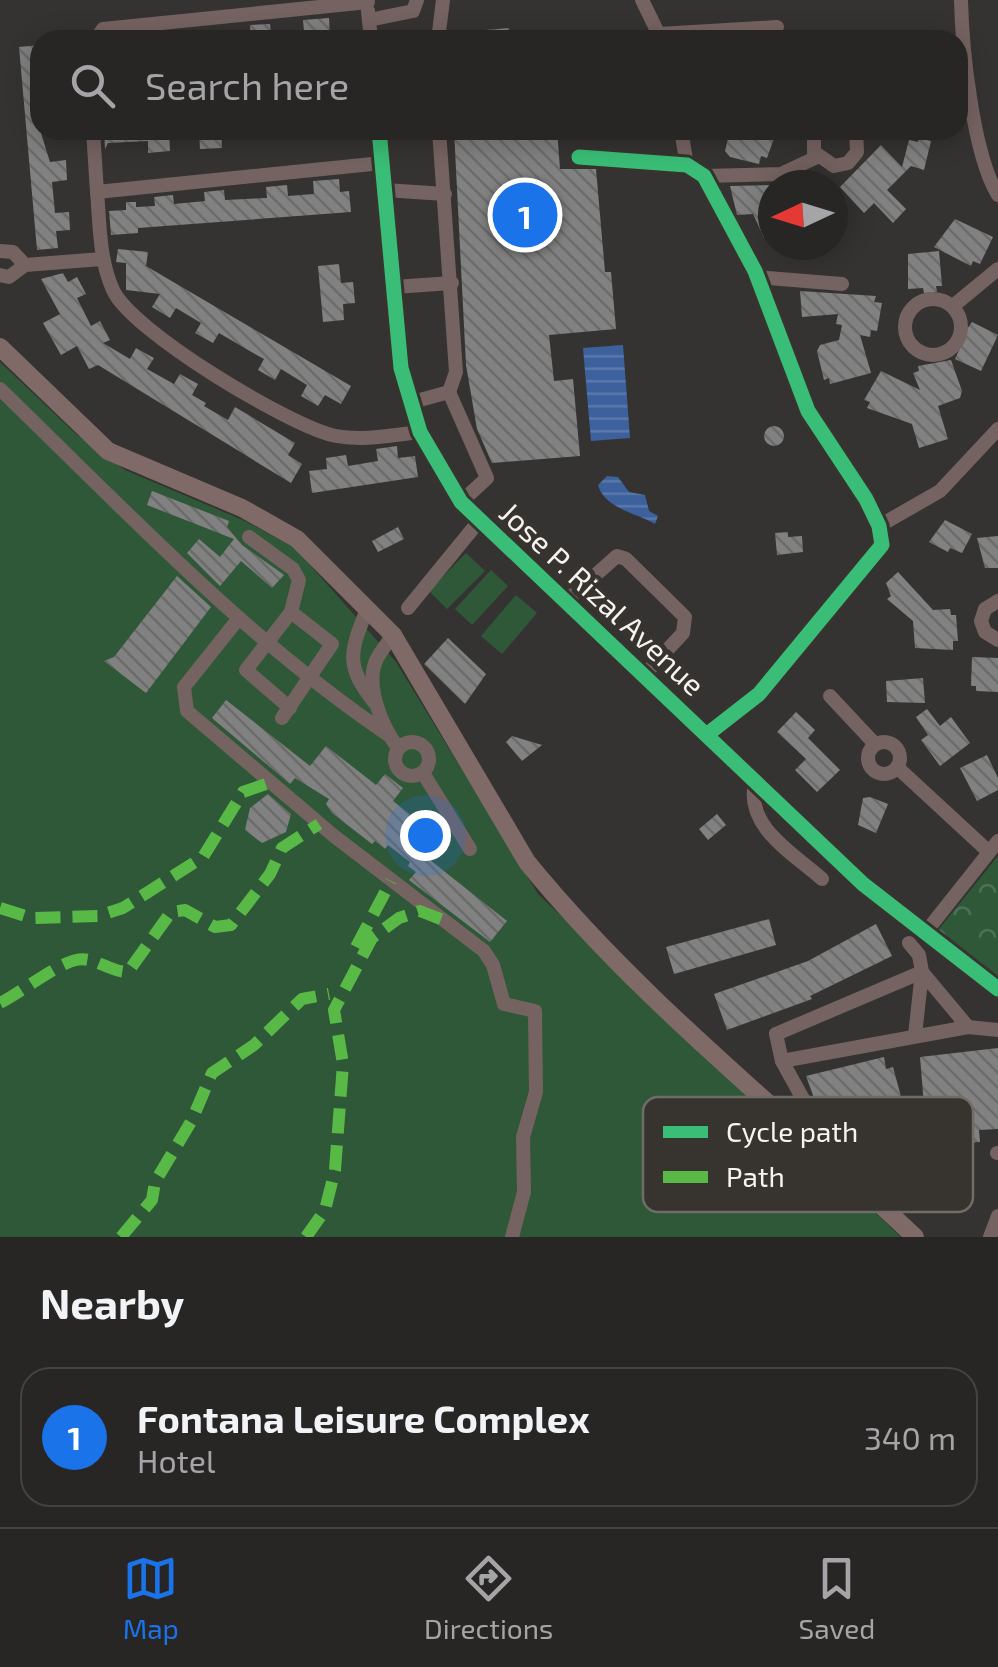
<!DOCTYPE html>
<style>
:root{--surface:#282625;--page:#302e2d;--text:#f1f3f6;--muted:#a5a5a7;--line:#444342;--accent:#1a73e8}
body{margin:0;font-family:"Exo 2",sans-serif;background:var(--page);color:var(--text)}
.compass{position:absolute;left:758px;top:170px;width:90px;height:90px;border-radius:50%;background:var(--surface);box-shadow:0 5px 25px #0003;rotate:266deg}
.you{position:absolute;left:425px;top:835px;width:35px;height:35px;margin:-25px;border:8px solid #fff;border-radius:50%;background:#1a73e8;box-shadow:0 0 0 15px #1a73e833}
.badge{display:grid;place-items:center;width:65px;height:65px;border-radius:50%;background:var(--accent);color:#fff;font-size:32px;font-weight:700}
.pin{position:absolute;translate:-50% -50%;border:5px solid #fff;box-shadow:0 2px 10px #0006}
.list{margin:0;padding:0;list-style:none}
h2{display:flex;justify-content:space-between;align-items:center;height:130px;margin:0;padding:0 40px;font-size:42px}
h2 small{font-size:32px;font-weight:400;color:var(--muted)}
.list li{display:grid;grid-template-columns:65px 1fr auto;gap:30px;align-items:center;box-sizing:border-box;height:140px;margin:0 20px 20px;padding:0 20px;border:2px solid var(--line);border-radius:30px}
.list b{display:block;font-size:38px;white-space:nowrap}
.list p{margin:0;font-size:32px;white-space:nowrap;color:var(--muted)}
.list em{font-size:32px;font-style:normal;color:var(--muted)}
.icon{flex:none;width:55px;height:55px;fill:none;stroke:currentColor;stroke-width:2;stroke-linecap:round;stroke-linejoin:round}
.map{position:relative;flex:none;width:998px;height:1237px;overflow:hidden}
.search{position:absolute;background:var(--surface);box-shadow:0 5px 25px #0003;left:30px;right:30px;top:30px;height:110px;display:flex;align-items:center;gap:25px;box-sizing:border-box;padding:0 35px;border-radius:30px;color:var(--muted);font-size:38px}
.sheet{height:290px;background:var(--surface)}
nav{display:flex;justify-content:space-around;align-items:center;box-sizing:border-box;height:140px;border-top:2px solid var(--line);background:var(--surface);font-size:28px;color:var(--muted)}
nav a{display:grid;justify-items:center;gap:5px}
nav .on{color:var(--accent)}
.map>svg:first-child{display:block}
.green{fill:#2f5839}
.forest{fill:url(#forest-crowns)}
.water{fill:url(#water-rules)}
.building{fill:url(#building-back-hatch)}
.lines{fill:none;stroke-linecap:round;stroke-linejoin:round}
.minor{stroke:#756361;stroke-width:14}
.major{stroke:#806a68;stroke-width:18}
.quiet{stroke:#58b947;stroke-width:12;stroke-dasharray:25 12;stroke-linecap:butt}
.cycleway-casing{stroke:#37332f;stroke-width:21}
.cycleway{stroke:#3abd76;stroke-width:15}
.labels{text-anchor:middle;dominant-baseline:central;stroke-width:10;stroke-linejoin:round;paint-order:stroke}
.street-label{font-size:30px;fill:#f6f4f1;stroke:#37332f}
.key{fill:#37332f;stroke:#706d69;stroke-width:2.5}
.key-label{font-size:28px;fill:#f6f4f1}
</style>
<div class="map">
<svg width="998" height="1237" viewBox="0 0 998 1237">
<defs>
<pattern id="forest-crowns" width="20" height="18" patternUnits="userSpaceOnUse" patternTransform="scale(2.5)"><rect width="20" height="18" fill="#2f5839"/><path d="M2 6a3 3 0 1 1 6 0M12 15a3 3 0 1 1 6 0" fill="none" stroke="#4e7156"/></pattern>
<pattern id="water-rules" width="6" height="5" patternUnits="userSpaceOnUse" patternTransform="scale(2.5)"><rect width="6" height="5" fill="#3d619d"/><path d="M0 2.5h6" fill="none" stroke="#5a78ab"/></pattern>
<pattern id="building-back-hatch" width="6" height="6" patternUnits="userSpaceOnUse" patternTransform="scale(2.5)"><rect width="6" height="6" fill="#818181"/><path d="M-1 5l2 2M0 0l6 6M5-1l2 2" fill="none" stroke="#6b6b6a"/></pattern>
</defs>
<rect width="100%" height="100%" fill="#353331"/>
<g class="green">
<polygon points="0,362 76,434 125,470 245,521 295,548 396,662 538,894 901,1237 0,1237"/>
<polygon points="466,553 485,571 447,609 429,591"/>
<polygon points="491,570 508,586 472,625 455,609"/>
<polygon points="516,595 537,613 502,654 481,636"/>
</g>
<polygon class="forest" points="998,856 998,979 942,938 939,929"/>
<g class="water">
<polygon points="623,345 630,438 591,441 583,348"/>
<path d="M607,476L618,477L629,492L645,495L649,511L658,516L655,524C637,513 605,509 598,485Z"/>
</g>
<g class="building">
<polygon points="329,18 330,40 284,40 284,33 304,31 303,20"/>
<polygon points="270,24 272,40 251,40 250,25"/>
<polygon points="509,28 510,40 475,40 474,31"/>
<polygon points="40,45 40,130 50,162 66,160 67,180 52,182 55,213 69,212 70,230 56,231 58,248 37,250 19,47"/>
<polygon points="104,130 169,130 170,151 148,153 148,141 108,143 105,149"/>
<polygon points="199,130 221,130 222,148 200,149"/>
<polygon points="454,130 557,130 560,169 596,169 605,272 611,272 616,329 549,335 554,381 573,379 580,456 492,463 477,429 466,365"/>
<polygon points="730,130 777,130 767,158 761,156 759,164 730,157 725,151"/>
<polygon points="919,138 931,141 924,170 911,166 887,190 906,209 893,223 874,203 864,213 840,187 881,145 902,167 909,140 918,142"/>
<polygon points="339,179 340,192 349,191 351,212 138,228 138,233 111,235 109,211 126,210 126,202 136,202 136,207 155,206 154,197 173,195 174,204 205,201 204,192 224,190 225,200 267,198 266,187 287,185 288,196 314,194 313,181"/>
<polygon points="773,185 773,233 764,238 753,214 737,215 730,186"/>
<polygon points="955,219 993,237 980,264 973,261 971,266 934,247"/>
<polygon points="118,249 148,252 146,266 351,386 341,404 325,395 318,406 301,396 307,385 281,369 275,380 258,370 264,359 248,350 219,333 213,343 195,333 201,323 176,308 170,318 152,307 160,294 126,290 126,263 116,262"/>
<polygon points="939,251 942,286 936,286 937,292 924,293 923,288 908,289 908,254"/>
<polygon points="339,264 341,283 353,282 355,303 343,304 344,320 323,322 318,266"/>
<polygon points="63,273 68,282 77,277 86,294 77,298 91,326 100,321 110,340 103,343 130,359 136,348 154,358 147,369 174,384 180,374 198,384 192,395 206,403 204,406 228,420 235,407 295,443 288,455 302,464 291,483 98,365 89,369 77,346 61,355 43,323 60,314 41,279"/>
<polygon points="800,291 876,296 874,302 882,303 877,331 871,330 870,337 860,335 871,373 830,384 829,378 824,380 817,351 820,345 839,340 842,325 836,324 838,314 802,317"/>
<polygon points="972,322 998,335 981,371 955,359 961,346 957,344"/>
<polygon points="951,360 962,391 960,398 938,406 948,439 919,448 912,424 867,408 870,402 864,400 881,371 920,390 913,373 919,371 918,366"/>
<circle cx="774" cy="436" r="10"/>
<polygon points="397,446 398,458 415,456 418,477 312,493 309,471 327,469 326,458 346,455 348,466 378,461 376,449"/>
<polygon points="152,491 229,521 227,527 242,545 284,575 272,588 241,561 220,586 187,553 199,539 220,557 234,539 147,505"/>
<polygon points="945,520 972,534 962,553 950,548 948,552 929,542"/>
<polygon points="398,527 404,539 378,552 372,541"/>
<polygon points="788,532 788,537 802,536 803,552 777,555 775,533"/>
<polygon points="998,536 998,568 985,568 977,538"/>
<polygon points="898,572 933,610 950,609 951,615 956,615 958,641 953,641 953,650 915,648 913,621 887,599 891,596 886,583"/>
<polygon points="177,576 211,607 146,693 104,661 114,657"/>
<polygon points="448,638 486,674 465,704 424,664"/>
<polygon points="972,657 998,658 998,692 976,691 976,686 971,686"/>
<polygon points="923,678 925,703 887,702 886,681"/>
<polygon points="226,700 310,766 326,746 376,785 385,774 403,788 393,801 440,838 427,855 430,860 507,921 490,942 409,880 416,872 408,866 410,862 388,845 385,849 375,841 372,844 332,813 326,804 329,799 295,778 290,784 212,718"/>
<polygon points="927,709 940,726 951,717 970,743 940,766 921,740 928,735 916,717"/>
<polygon points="796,712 815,730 808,738 840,770 817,792 795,770 806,759 777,732"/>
<polygon points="512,736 542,745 522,761 506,742"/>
<polygon points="987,755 998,778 998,790 977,801 960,768"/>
<polygon points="268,794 291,814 286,832 262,843 245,830 250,808"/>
<polygon points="870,797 888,804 876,833 858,825 863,798"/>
<polygon points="717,814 726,825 708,840 699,829"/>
<polygon points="769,919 776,945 674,974 666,947"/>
<polygon points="876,924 892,956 810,996 812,999 727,1030 714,994 808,961"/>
<polygon points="998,1048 998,1129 979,1130 980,1142 962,1143 962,1132 911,1136 911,1130 905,1130 904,1107 924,1105 920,1057"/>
<polygon points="884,1057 886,1069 893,1067 903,1104 813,1126 809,1108 814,1098 806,1076"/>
</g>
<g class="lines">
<g class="minor">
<polyline points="642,0 661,39"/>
<path d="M961,0C962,48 973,155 998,195"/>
<polyline points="368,11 371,40"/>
<polyline points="369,20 413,11 417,0"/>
<polyline points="659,34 777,27"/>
<polyline points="95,40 103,29 368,2"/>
<polyline points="438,40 443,0"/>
<polyline points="93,130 97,192 382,163"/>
<polyline points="379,130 401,368 420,432 461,502 863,884 998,989"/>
<polyline points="681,130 687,165"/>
<polyline points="814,130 814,152 834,166 848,163 857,152 856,130"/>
<polyline points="579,157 687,165 704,176 755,271 808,411 866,499 879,526 882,545 759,694 709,733"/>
<polyline points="704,176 781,174 817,157"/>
<polyline points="385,190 445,194"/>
<path d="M97,192C100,225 99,259 113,290C131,331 291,427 336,436C364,441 392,435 420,432"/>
<polyline points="0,251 13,252 25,265 102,259"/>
<polyline points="0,275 9,277 25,265"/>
<polyline points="757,277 842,284"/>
<polyline points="394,287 452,283"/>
<circle cx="933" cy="327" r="28"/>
<polyline points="953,306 998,269"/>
<path d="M0,389C125,510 246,639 390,736"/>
<polyline points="449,392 487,478 461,502"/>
<polyline points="409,403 449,392 456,372 439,130"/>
<polyline points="879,526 940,491 998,429"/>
<polyline points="249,537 293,569 299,580 291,612 246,670 290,708"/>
<polyline points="566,601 617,556 626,559 685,617 683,633 644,675"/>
<polyline points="998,601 985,609 981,621 985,632 998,640"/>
<polyline points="408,608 479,521"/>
<path d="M366,612C349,654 346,667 375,703"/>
<polyline points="239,618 184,687 187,711 334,836 484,951 493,965 504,1004 535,1011 536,1092 523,1137 524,1192 512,1237"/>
<path d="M393,635C387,644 378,654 375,663C366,689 383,728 398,748"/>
<polyline points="830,696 875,744"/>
<polyline points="282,718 332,644 291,612"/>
<circle cx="412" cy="759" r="17"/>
<circle cx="884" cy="758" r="16"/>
<polyline points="897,767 989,852"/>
<polyline points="423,773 470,849"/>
<path d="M755,783C745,827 793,853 822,879"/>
<polyline points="925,933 998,841"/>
<polyline points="915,1035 922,972 968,1027"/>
<polyline points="782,1061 968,1027 998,1030"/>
<polyline points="803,1099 782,1061 776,1034 922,972 919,955 909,943"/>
<polyline points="997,1153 998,1153"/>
<polyline points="990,1237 998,1216"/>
</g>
<path class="major" d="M0,347L108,451L242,508L297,539L393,635L527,862C640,1001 786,1114 915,1237"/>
<g class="quiet">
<polyline points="0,908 32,918 98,916 123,908 203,857 243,792 269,783"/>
<polyline points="356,947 391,881"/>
<path d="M0,1003C20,993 57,964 76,960C95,956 109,972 128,972L171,912L185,910L215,927L231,925L270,874L282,848L319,824"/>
<polyline points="121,1237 152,1200 155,1182 192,1120 212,1073 254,1045 302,999 329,994"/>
<polyline points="306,1237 325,1210 335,1170 343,1064 334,1010 372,938 399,918 420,911 443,920"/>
</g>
<defs>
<g id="cycleway">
<polyline points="379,130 401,368 420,432 461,502 863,884 998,989"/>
<polyline points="579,157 687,165 704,176 755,271 808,411 866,499 879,526 882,545 759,694 709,733"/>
</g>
</defs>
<use href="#cycleway" class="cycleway-casing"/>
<use href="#cycleway" class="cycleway"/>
</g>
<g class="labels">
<g class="street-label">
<text transform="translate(603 598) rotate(43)">Jose P. Rizal Avenue</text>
</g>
</g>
<rect x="643" y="1097" width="330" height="115" rx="15" class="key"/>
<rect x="663" y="1126" width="45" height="12" fill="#3abd76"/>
<rect x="663" y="1171" width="45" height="12" fill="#58b947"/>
<g class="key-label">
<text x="726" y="1142">Cycle path</text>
<text x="726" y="1187">Path</text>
</g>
</svg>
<svg class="compass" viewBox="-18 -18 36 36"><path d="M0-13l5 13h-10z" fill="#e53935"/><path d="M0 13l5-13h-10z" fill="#a5a5a7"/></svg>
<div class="you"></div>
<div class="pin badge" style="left:525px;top:215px">1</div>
<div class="search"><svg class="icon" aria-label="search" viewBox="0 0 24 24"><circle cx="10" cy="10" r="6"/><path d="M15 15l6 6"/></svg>Search here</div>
</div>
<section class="sheet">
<h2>Nearby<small></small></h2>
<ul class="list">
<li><span class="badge">1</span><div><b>Fontana Leisure Complex</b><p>Hotel</p></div><em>340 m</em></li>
</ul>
</section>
<nav>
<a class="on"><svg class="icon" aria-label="map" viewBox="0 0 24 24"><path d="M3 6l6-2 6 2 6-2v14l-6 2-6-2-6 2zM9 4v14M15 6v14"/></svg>Map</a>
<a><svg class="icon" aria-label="directions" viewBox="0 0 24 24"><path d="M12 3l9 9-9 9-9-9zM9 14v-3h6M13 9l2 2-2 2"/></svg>Directions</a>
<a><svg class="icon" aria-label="saved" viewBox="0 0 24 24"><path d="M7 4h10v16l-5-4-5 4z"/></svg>Saved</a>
</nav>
